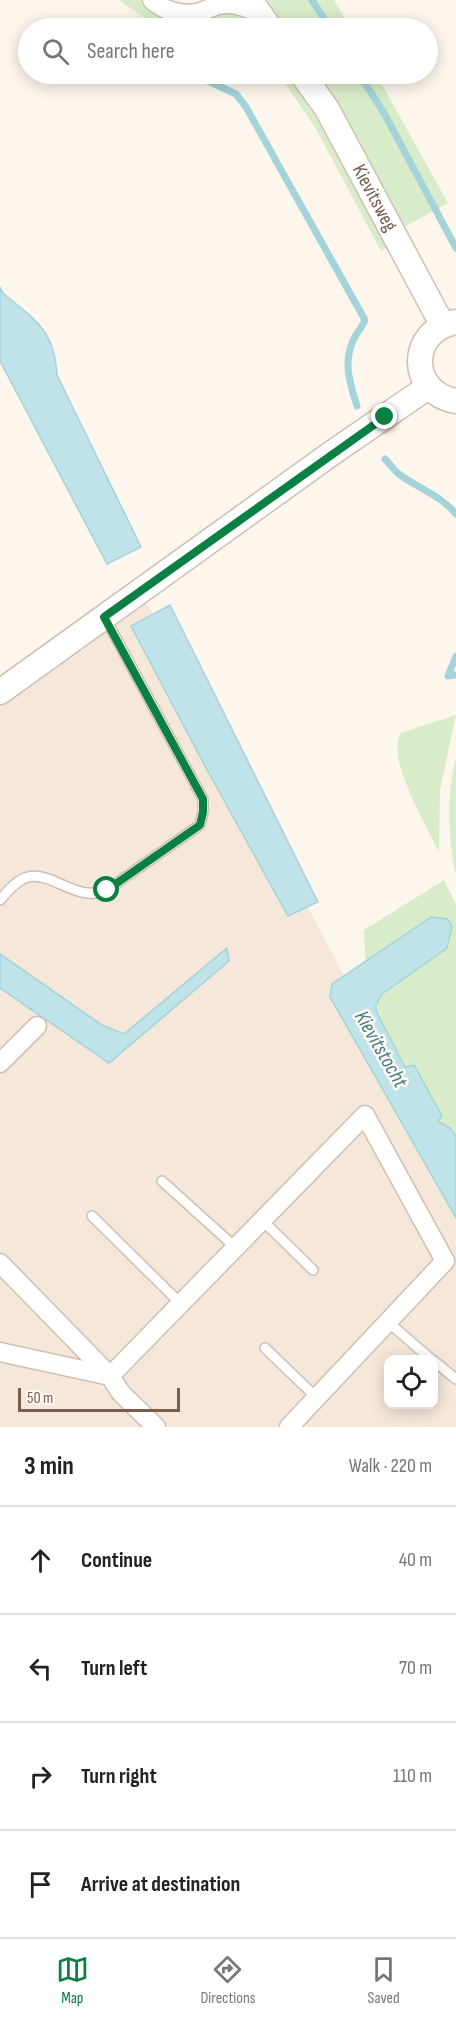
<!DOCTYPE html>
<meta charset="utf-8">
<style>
:root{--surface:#fff;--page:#f2f2f2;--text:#222;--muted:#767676;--line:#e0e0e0;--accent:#0b8043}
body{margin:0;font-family:"Sofia Sans Condensed",sans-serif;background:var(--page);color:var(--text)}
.controls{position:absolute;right:18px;bottom:18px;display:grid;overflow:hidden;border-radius:12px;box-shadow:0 3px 15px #0003}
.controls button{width:54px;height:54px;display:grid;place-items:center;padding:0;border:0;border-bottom:2px solid var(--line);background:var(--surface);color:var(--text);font:30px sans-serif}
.scale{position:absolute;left:18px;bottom:15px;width:162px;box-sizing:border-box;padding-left:6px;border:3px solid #7a5c4d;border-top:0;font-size:16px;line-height:21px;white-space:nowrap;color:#7a5c4d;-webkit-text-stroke:4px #fffaf3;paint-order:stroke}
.stop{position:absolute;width:18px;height:18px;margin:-14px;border:4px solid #0b8043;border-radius:50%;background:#fff}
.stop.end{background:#0b8043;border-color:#fff;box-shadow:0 2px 6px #0008}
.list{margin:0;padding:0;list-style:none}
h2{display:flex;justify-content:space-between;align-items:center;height:78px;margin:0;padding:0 24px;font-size:26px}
h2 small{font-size:20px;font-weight:400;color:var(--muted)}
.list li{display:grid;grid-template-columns:39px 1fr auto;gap:18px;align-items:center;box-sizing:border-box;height:108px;padding:0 24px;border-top:2px solid var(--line)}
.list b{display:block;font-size:22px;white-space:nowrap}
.list em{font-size:20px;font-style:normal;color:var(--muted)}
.icon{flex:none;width:33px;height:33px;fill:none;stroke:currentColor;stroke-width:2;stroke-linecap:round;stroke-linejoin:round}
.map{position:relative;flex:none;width:456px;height:1427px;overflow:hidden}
.search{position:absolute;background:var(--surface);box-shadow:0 3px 15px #0003;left:18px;right:18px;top:18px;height:66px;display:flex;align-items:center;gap:15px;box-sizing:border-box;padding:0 21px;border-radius:33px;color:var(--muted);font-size:22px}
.sheet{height:510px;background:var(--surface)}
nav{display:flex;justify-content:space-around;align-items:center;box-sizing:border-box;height:84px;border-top:2px solid var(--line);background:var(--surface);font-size:16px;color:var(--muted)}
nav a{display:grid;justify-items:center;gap:3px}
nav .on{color:var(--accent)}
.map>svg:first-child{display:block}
.residential{fill:#f5e8da;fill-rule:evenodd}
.green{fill:#d8ecc9}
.water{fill:#bfe3e8;stroke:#a5d3da;stroke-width:1.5}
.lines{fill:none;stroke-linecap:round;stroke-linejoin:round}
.stream{stroke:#a5d3da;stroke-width:7}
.service-casing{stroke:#d1beb0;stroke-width:12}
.minor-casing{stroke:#d1beb0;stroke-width:21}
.tertiary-casing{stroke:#d1beb0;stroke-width:27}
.service{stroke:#fff;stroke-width:9}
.minor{stroke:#fff;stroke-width:18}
.tertiary{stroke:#fff;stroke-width:24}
.route{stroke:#0b8043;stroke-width:8}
.labels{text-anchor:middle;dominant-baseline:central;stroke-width:5;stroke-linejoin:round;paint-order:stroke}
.street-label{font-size:20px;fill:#7a5c4d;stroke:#fffaf3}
.water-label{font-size:21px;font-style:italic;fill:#437c86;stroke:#fffaf3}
</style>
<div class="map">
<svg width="456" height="1427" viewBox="0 0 456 1427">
<rect width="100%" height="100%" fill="#fdf6ec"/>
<path class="residential" d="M141,592L456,1187V1427H0V680ZM388,1360H434V1404H388Z"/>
<g class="green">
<polygon points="119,0 143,0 146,4 194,24 187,28 159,28"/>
<polygon points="267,0 334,0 350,28 286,28"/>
<polygon points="226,12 245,16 257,28 217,28 211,16"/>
<polygon points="279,74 288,74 330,140 388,247 381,251 316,129"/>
<polygon points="315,74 376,74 448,203 402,228"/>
<path d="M456,715L440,790L439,852C428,829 384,755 401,733Z"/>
<path d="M456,758V876C448,838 446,796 456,758Z"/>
<polygon points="444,880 456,904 456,1136 450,1128 437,1121 442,1116 414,1066 405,1067 376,1012 379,998 387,990 431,917 365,962 364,930"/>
</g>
<g class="water">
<path d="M0,287L3,293C36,321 54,329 57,375L141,547L107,564L0,361Z"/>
<polygon points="170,605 318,902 288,916 206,768 131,626"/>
<polygon points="431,917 447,919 452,926 447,948 382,994 376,1005 376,1011 405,1067 414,1065 442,1116 438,1121 450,1128 456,1136 456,1218 330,997 332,984"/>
<polygon points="227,948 229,961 109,1063 0,988 0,954 102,1025 124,1034"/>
</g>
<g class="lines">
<g class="stream">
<polyline points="312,0 330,28"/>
<path d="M193,74L236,94L246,107L365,320C362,328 356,333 353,341C343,363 350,384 357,406"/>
<polyline points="359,74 384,113 456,248"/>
<path d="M385,459C391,465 396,473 403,477C421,489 442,497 456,514"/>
<polyline points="455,675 448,676 456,656"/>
</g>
<defs>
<g id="service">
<path d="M0,900C7,892 15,882 25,878C50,868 76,904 107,890L200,825L203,812V799L105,618"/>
<polyline points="162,1181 235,1247"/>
<polyline points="92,1216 180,1303"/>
<polyline points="262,1220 313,1270"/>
<polyline points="388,1322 432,1360"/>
<polyline points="265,1348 317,1398"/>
<polyline points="434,1361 456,1379"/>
</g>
<g id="minor">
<path d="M152,0C164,11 184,17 200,12C206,10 212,7 218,5C233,2 246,7 259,13"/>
<polyline points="0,1063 37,1026"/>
<polyline points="0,1263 110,1376 365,1115 445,1261 289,1427"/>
<polyline points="0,1352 110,1376 121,1393 156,1427"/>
</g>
<g id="tertiary">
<polyline points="250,0 270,28"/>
<path id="s1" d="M302,74L327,109L443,326"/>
<path d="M456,322C408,330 408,393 456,401"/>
<polyline points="0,692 332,453 428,387"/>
</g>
</defs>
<use href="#service" class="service-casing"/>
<use href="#minor" class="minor-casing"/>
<use href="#tertiary" class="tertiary-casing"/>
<use href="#service" class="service"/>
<use href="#minor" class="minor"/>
<use href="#tertiary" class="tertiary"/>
</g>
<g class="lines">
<polyline class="route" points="107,890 200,825 203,812 203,799 104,617 385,417"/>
</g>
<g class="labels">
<g class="street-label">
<text stroke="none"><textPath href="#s1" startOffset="144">Kievitsweg</textPath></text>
</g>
<g class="water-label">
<text transform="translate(381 1049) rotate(60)">Kievitstocht</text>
</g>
</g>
</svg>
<div class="controls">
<button><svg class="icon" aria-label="locate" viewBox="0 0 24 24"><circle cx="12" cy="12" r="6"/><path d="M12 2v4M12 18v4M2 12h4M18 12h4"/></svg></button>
</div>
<div class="scale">50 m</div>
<div class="stop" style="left:107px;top:890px"></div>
<div class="stop end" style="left:385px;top:417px"></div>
<div class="search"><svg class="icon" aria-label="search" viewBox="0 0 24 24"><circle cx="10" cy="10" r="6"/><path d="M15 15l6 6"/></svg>Search here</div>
</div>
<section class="sheet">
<h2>3 min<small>Walk · 220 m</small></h2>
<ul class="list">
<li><svg class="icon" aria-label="ahead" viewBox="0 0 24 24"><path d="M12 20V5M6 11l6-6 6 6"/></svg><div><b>Continue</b></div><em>40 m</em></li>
<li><svg class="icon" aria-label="left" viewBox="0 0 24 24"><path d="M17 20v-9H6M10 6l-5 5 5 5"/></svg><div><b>Turn left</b></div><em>70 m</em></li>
<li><svg class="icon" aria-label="right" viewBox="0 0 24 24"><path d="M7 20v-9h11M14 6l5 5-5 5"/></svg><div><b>Turn right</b></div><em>110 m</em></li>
<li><svg class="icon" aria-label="arrive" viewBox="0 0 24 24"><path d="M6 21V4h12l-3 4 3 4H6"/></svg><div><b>Arrive at destination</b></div></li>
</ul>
</section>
<nav>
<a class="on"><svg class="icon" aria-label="map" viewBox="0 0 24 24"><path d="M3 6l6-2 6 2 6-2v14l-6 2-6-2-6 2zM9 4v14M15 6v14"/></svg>Map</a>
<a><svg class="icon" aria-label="directions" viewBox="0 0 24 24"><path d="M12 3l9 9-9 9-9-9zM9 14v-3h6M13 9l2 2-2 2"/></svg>Directions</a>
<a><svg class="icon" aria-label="saved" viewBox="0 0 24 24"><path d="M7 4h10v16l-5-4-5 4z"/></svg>Saved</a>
</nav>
